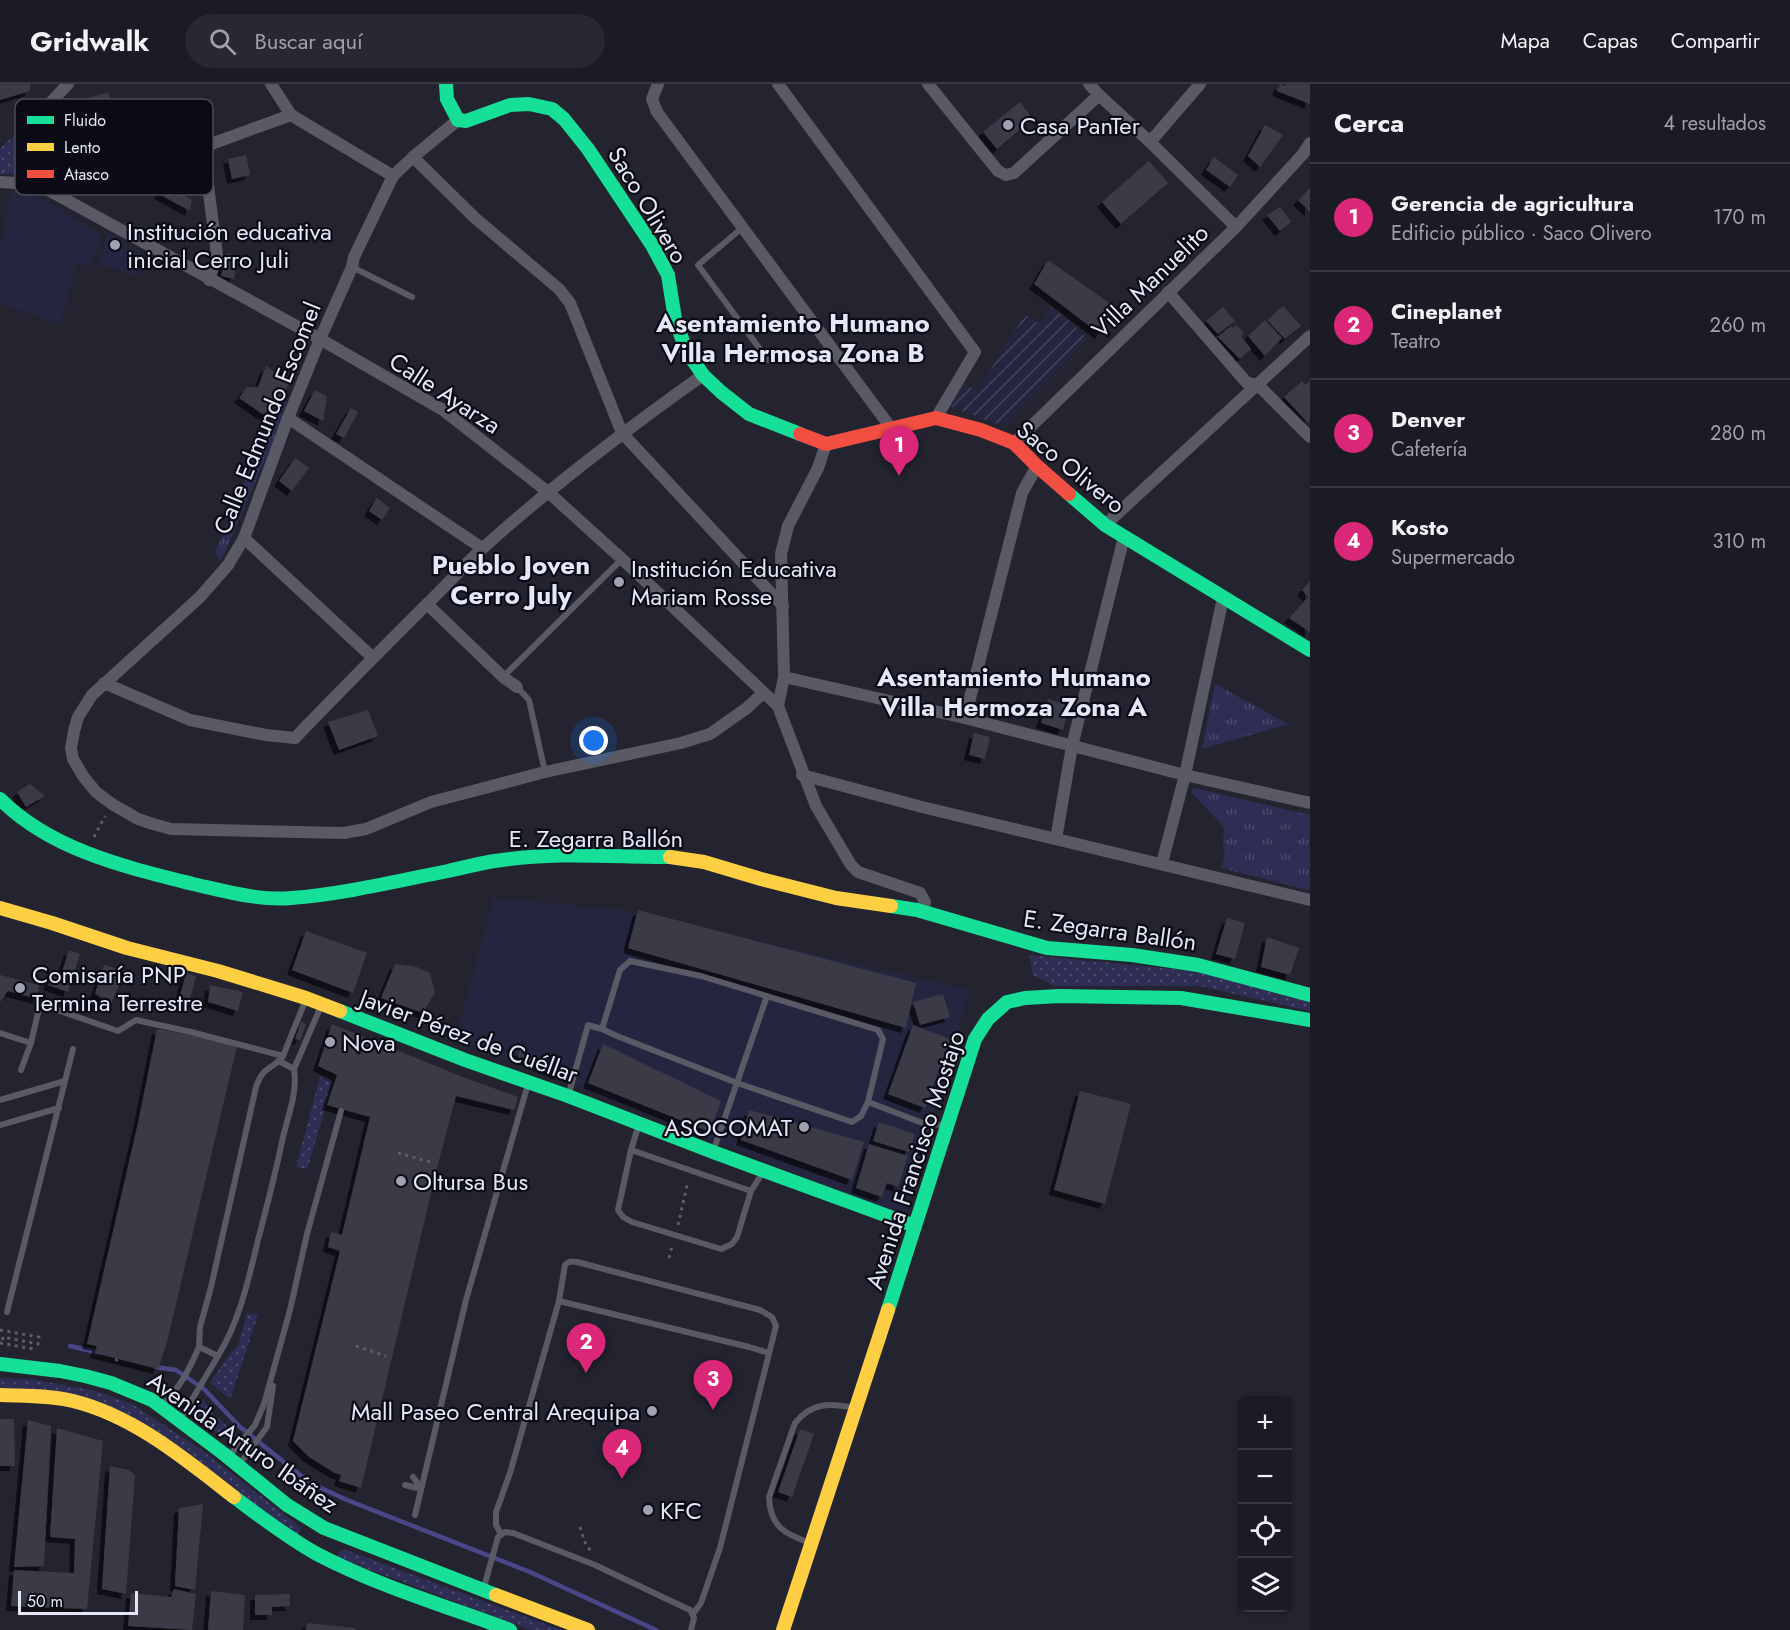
<!DOCTYPE html>
<html lang="es">
<meta charset="utf-8">
<style>
:root{--surface:#1b1b25;--page:#282832;--text:#f1f3f6;--muted:#a0a1a7;--line:#393942;--accent:#db2777}
body{margin:0;font-family:Jost,sans-serif;background:var(--page);color:var(--text)}
.controls{position:absolute;right:18px;bottom:18px;display:grid;overflow:hidden;border-radius:9px;box-shadow:0 2px 4px #0004}
.controls button{width:54px;height:54px;display:grid;place-items:center;padding:0;border:0;border-bottom:2px solid var(--line);background:var(--surface);color:var(--text);font:30px sans-serif}
.scale{position:absolute;left:18px;bottom:15px;width:120px;box-sizing:border-box;padding-left:6px;border:3px solid #e5e6f6;border-top:0;font-size:16px;line-height:21px;white-space:nowrap;color:#e5e6f6;-webkit-text-stroke:4px #0a0b15;paint-order:stroke}
.you{position:absolute;left:594px;top:657px;width:21px;height:21px;margin:-15px;border:4px solid #fff;border-radius:50%;background:#1a73e8;box-shadow:0 0 0 9px #1a73e833}
.badge{display:grid;place-items:center;width:39px;height:39px;border-radius:50%;background:var(--accent);color:#fff;font-size:20px;font-weight:700}
.pin{position:absolute;translate:-50% -50px;filter:drop-shadow(0 2px 3px #0008)}
.pin::after{content:'';position:absolute;top:32px;width:21px;height:18px;background:inherit;clip-path:polygon(0 0,100% 0,50% 100%)}
.list{margin:0;padding:0;list-style:none}
h2{display:flex;justify-content:space-between;align-items:center;height:78px;margin:0;padding:0 24px;font-size:26px}
h2 small{font-size:20px;font-weight:400;color:var(--muted)}
.list li{display:grid;grid-template-columns:39px 1fr auto;gap:18px;align-items:center;box-sizing:border-box;height:108px;padding:0 24px;border-top:2px solid var(--line)}
.list b{display:block;font-size:22px;white-space:nowrap}
.list p{margin:0;font-size:20px;white-space:nowrap;color:var(--muted)}
.list em{font-size:20px;font-style:normal;color:var(--muted)}
.icon{flex:none;width:33px;height:33px;fill:none;stroke:currentColor;stroke-width:2;stroke-linecap:round;stroke-linejoin:round}
.map{position:relative;flex:none;width:1310px;height:1546px;overflow:hidden}
header{display:flex;align-items:center;gap:36px;box-sizing:border-box;height:84px;padding:0 30px;background:var(--surface);border-bottom:2px solid var(--line)}
header strong{font-size:28px}
nav{display:flex;gap:33px;margin-inline-start:auto;font-size:21px}
.search{width:420px;height:54px;background:var(--page);display:flex;align-items:center;gap:15px;box-sizing:border-box;padding:0 21px;border-radius:33px;color:var(--muted);font-size:22px}
main{display:flex}
aside{flex:1;background:var(--surface)}
.map>svg:first-child{display:block}
.built{fill:#252540}
.industrial{fill:url(#industrial-furrows)}
.grass{fill:url(#grass-dots)}
.park{fill:url(#park-tufts)}
.lines{fill:none;stroke-linecap:round;stroke-linejoin:round}
.stream{stroke:#4a4788;stroke-width:4.5}
.building{fill:#3b3b46;filter:url(#shadow)}
.path{stroke:#5e5e68;stroke-width:3;stroke-dasharray:3 4.5;stroke-linecap:butt}
.lane{stroke:#595a65;stroke-width:6}
.street{stroke:#595a65;stroke-width:12}
.fast{stroke:#16e098;stroke-width:14}
.slow{stroke:#ffcf43;stroke-width:14}
.jam{stroke:#f24e42;stroke-width:14}
.poi-dot{fill:#a1a2b1;stroke:#0a0b15;stroke-width:2}
.labels{text-anchor:middle;dominant-baseline:central;stroke-width:4.5;stroke-linejoin:round;paint-order:stroke}
.poi-label{font-size:24px;fill:#e5e6f6;stroke:#0a0b15;text-anchor:start}
.street-label{font-size:24px;fill:#e5e6f6;stroke:#0a0b15}
.neighbourhood-label{font-size:26px;font-weight:bold;fill:#e5e6f6;stroke:#0a0b15}
.key{fill:#0a0b15;stroke:#4c4d58;stroke-width:1.5}
.key-label{font-size:16px;fill:#e5e6f6}
</style>
<header>
<strong>Gridwalk</strong>
<div class="search"><svg class="icon" aria-label="search" viewBox="0 0 24 24"><circle cx="10" cy="10" r="6"/><path d="M15 15l6 6"/></svg>Buscar aquí</div>
<nav><a>Mapa</a><a>Capas</a><a>Compartir</a></nav>
</header>
<main>
<div class="map">
<svg width="1310" height="1546" viewBox="0 0 1310 1546">
<defs>
<pattern id="industrial-furrows" width="10" height="10" patternUnits="userSpaceOnUse" patternTransform="scale(1.5)"><rect width="10" height="10" fill="#252540"/><path d="M-1 1l2-2M0 10L10 0M9 11l2-2" fill="none" stroke="#44455c"/></pattern>
<pattern id="grass-dots" width="8" height="8" patternUnits="userSpaceOnUse" patternTransform="scale(1.5)"><rect width="8" height="8" fill="#2e2d54"/><path d="M2 2h.1M6 6h.1" fill="none" stroke="#4c4b6d" stroke-width="1.8" stroke-linecap="round"/></pattern>
<pattern id="park-tufts" width="24" height="20" patternUnits="userSpaceOnUse" patternTransform="scale(1.5)"><rect width="24" height="20" fill="#2e2d54"/><path d="M3 7l-1-3M5 7V3M7 7l1-3M15 17l-1-3M17 17v-4M19 17l1-3" fill="none" stroke="#4c4b6d"/></pattern>
<filter id="shadow"><feDropShadow dx="-5" dy="5" stdDeviation="0" flood-color="#0009"/></filter>
</defs>
<rect width="100%" height="100%" fill="#242431"/>
<g class="built">
<polygon points="11,107 36,111 102,151 91,181 76,179 60,241 3,220 0,217 0,165"/>
<polygon points="109,149 142,173 137,192 98,180"/>
<polygon points="493,814 621,826 970,906 903,1132 456,955"/>
</g>
<polygon class="industrial" points="1053,222 1087,254 1009,337 1000,341 951,323 964,300 977,307 1025,231 1039,240"/>
<g class="grass">
<polygon points="20,47 28,90 0,90 0,64"/>
<polygon points="1029,871 1203,888 1310,916 1310,927 1199,902 1054,902 1033,891"/>
<polygon points="320,993 333,999 307,1085 296,1083"/>
<polygon points="247,1229 258,1231 230,1315 210,1299 228,1272 238,1262"/>
<polygon points="0,1294 31,1295 96,1307 132,1320 199,1364 302,1444 297,1452 157,1348 0,1304"/>
<path d="M204,1315L209,1326L238,1352L234,1355C220,1352 204,1341 195,1330Z"/>
<polygon points="344,1465 561,1546 531,1546 341,1475 338,1473 338,1469"/>
</g>
<g class="park">
<polygon points="288,314 273,357 221,477 215,469 265,348"/>
<polygon points="1215,600 1288,640 1202,665"/>
<polygon points="1194,704 1310,731 1310,803 1308,806 1222,784 1225,768 1223,766 1224,743 1191,708"/>
</g>
<g class="lines">
<g class="stream">
<polyline points="70,1262 100,1269"/>
<polyline points="155,1283 176,1286 204,1305 239,1342 310,1399 347,1416 530,1488 656,1546"/>
</g>
</g>
<g class="building">
<polygon points="0,0 30,0 30,7 0,16"/>
<polygon points="1280,0 1285,2 1286,0 1310,0 1310,20 1277,7"/>
<polygon points="108,8 112,20 93,26 89,14"/>
<polygon points="1020,18 1033,35 997,65 983,48"/>
<polygon points="1265,41 1283,51 1260,83 1248,72"/>
<polygon points="246,71 250,91 232,95 228,75"/>
<polygon points="1214,73 1238,91 1230,103 1206,86"/>
<polygon points="1149,77 1168,99 1121,140 1102,118"/>
<polygon points="164,100 192,116 190,127 159,110"/>
<polygon points="1310,104 1310,128 1298,116"/>
<polygon points="1280,123 1291,138 1280,147 1267,131"/>
<polygon points="227,169 239,172 234,195 221,192"/>
<polygon points="1048,176 1115,223 1100,250 1034,200"/>
<polygon points="1283,222 1301,242 1285,255 1267,236"/>
<polygon points="1223,223 1235,237 1218,250 1206,237"/>
<polygon points="1265,236 1282,254 1265,272 1248,252"/>
<polygon points="1236,241 1244,249 1241,252 1251,265 1240,275 1218,253 1231,242 1233,244"/>
<polygon points="266,282 290,299 267,333 239,314 247,303 258,303"/>
<polygon points="1302,297 1305,301 1310,297 1310,337 1308,339 1284,313"/>
<polygon points="315,306 327,312 323,337 304,327"/>
<polygon points="351,324 358,328 344,354 336,350"/>
<polygon points="295,374 309,384 292,407 279,397"/>
<polygon points="377,414 390,424 382,436 369,427"/>
<polygon points="1310,497 1310,548 1289,534 1308,513 1302,506"/>
<polygon points="1048,615 1069,622 1063,646 1041,639"/>
<polygon points="368,626 378,652 339,666 328,638"/>
<polygon points="974,649 990,653 985,675 969,671"/>
<polygon points="30,700 45,712 26,723 17,708"/>
<polygon points="638,826 916,899 906,944 628,864"/>
<polygon points="1227,834 1245,839 1235,875 1216,870"/>
<polygon points="306,847 367,869 353,909 292,886"/>
<polygon points="1267,853 1299,864 1290,891 1261,883"/>
<polygon points="69,866 80,870 68,908 48,901 51,892 60,894"/>
<polygon points="395,880 417,883 430,889 435,908 423,929 381,914"/>
<polygon points="104,881 126,887 111,919 95,910"/>
<polygon points="186,889 196,892 190,915 180,912"/>
<polygon points="0,891 39,901 38,915 8,907 0,918"/>
<polygon points="210,901 243,908 238,927 208,918"/>
<polygon points="943,910 950,933 920,941 913,918"/>
<polygon points="301,938 306,940 300,956 295,955"/>
<polygon points="332,940 463,993 518,1013 514,1026 456,1012 437,1084 361,1404 339,1397 341,1391 335,1389 309,1373 293,1357 340,1167 328,1163 331,1148 342,1151 370,1033 327,1021 337,991 318,982"/>
<polygon points="913,941 950,955 925,1024 888,1010"/>
<polygon points="157,945 196,952 237,962 167,1258 158,1285 95,1269 97,1262 87,1260 138,1039"/>
<polygon points="603,960 721,1017 710,1048 588,999"/>
<polygon points="520,966 561,982 560,991 518,973"/>
<polygon points="1080,1007 1131,1020 1105,1120 1054,1106"/>
<polygon points="749,1026 864,1058 852,1096 741,1056"/>
<polygon points="879,1038 915,1050 909,1068 873,1057"/>
<polygon points="869,1060 908,1072 898,1103 887,1099 882,1113 856,1104"/>
<polygon points="0,1335 14,1335 15,1382 0,1382"/>
<polygon points="28,1336 51,1342 44,1482 14,1483"/>
<polygon points="57,1344 103,1357 87,1525 11,1522 14,1486 74,1489 75,1455 50,1453"/>
<polygon points="800,1345 814,1350 792,1413 778,1408"/>
<polygon points="110,1382 129,1386 135,1391 126,1510 102,1505"/>
<polygon points="203,1420 195,1506 175,1502 179,1424"/>
<polygon points="174,1505 196,1510 192,1546 128,1542 131,1509 171,1513"/>
<polygon points="211,1507 245,1511 243,1546 208,1546"/>
<polygon points="290,1510 290,1522 272,1523 272,1531 255,1531 255,1511"/>
<polygon points="307,1539 356,1544 355,1546 306,1546"/>
</g>
<g class="lines">
<g class="path">
<polyline points="94,753 105,732"/>
<polyline points="398,1069 434,1079"/>
<polyline points="678,1141 688,1097"/>
<polyline points="669,1174 672,1162"/>
<polyline points="0,1246 39,1253 38,1260 3,1253 2,1259"/>
<polyline points="0,1259 34,1265"/>
<polyline points="356,1262 386,1272"/>
<polyline points="116,1277 117,1275"/>
<polyline points="580,1443 586,1461 591,1467"/>
</g>
<g class="lane">
<polyline points="742,144 698,181 768,276"/>
<polyline points="352,183 412,213"/>
<polyline points="503,593 622,475"/>
<polyline points="517,603 529,616 545,688"/>
<polyline points="0,949 31,959 40,920 118,947 136,936 191,948 283,972"/>
<path d="M279,977L294,985C298,1007 288,1032 283,1053C276,1087 267,1122 258,1156C248,1197 240,1236 218,1272L199,1263L200,1243L211,1203L256,1003C263,981 273,986 283,972L306,915"/>
<polyline points="294,985 321,922"/>
<polyline points="21,986 31,959"/>
<polyline points="569,1009 588,941 602,945 620,886 630,877 701,892 878,946 883,955 868,1018 861,1032 852,1038 737,999 617,952 602,945"/>
<polyline points="0,1016 65,997"/>
<polyline points="868,1018 925,1040 945,1041"/>
<polyline points="639,1040 631,1066 751,1107 763,1088"/>
<polyline points="0,1041 59,1024"/>
<polyline points="714,1065 767,912"/>
<polyline points="631,1066 618,1126 623,1133 632,1138 721,1165 732,1160 737,1153 751,1107"/>
<polyline points="559,1217 749,1263 769,1269"/>
<polyline points="7,1228 73,965"/>
<path d="M163,1320C180,1304 190,1284 199,1263"/>
<polyline points="181,1334 218,1272"/>
<polyline points="230,1371 255,1341 264,1320 290,1226 307,1150 341,1027"/>
<polyline points="239,1381 267,1343 273,1302"/>
<polyline points="413,1393 421,1404"/>
<polyline points="405,1401 421,1405"/>
<polyline points="415,1431 466,1216 528,1000"/>
<path d="M501,1450L496,1441V1428L510,1389L559,1217L565,1181C569,1177 571,1177 577,1178L760,1226L772,1233L776,1242L720,1464L701,1519L693,1530"/>
<path d="M810,1459C785,1450 770,1443 769,1413L795,1339C812,1318 830,1319 854,1324"/>
<polyline points="484,1503 498,1453 505,1448 513,1449 595,1481 690,1526 694,1534 691,1546"/>
</g>
<g class="street">
<polyline points="271,0 291,31 393,92"/>
<polyline points="658,0 652,15 657,28 891,344"/>
<polyline points="778,0 975,268 936,334"/>
<polyline points="928,0 998,87 1006,91 1014,89 1099,11"/>
<polyline points="1089,0 1099,11 1150,58 1236,143"/>
<polyline points="458,36 413,73 393,92 354,173 352,183 320,255 288,334 244,454 228,481 200,513 92,611 78,633 74,647 71,664 73,675 83,692 96,708 112,720 138,735 153,740 171,745 343,749 366,745 431,718 545,688 681,659 710,650 747,624 763,609"/>
<polyline points="1150,58 1200,0"/>
<polyline points="203,63 217,171 209,196"/>
<polyline points="413,73 475,134 559,205 570,219 622,349 783,522"/>
<polyline points="0,98 47,101 203,63 291,31"/>
<polyline points="39,101 320,255 443,326 548,408 622,475 778,622"/>
<polyline points="47,101 26,45 68,0"/>
<polyline points="1168,208 1247,299 1258,301 1310,353"/>
<polyline points="288,334 482,464"/>
<polyline points="1014,359 1236,143 1303,70 1310,59"/>
<polyline points="826,360 818,384 788,442 781,470 784,593 778,622 816,722 851,781 858,788 920,809 925,818 923,828"/>
<polyline points="1105,441 1310,252"/>
<polyline points="244,454 372,573"/>
<polyline points="427,520 503,593 517,603"/>
<polyline points="784,593 965,634 1185,691 1310,719"/>
<path d="M104,599L190,636L266,651L295,654C338,609 382,565 426,521C446,502 464,481 484,463C553,401 627,345 703,291"/>
<polyline points="965,634 1022,409 1037,382"/>
<polyline points="802,691 922,723 1310,816"/>
<polyline points="1056,755 1072,662 1124,453"/>
<polyline points="1162,779 1185,691 1223,514"/>
</g>
<g class="fast">
<polyline points="446,0 447,15 458,36 466,37 510,21 529,20 552,25 564,35 588,65 652,161 668,191 675,235 686,266 703,291 721,308 749,330 800,350"/>
<polyline points="1069,410 1105,441 1310,566"/>
<path d="M0,715C51,766 125,783 193,800C224,807 259,817 291,814C344,810 396,797 448,787C466,783 484,778 502,776C557,768 614,773 670,773"/>
<polyline points="891,822 917,826 1047,864 1132,871 1198,881 1310,911"/>
<polyline points="340,927 465,976 568,1012 713,1068 915,1142"/>
<polyline points="888,1226 975,955 988,935 1007,918 1025,914 1059,912 1181,914 1310,936"/>
<polyline points="0,1280 60,1287 85,1292 111,1299 152,1316 224,1370 287,1421 324,1444 496,1511"/>
<path d="M234,1413C261,1433 288,1454 317,1470C378,1502 446,1522 510,1546"/>
</g>
<g class="slow">
<polyline points="670,773 704,778 761,795 836,814 891,822"/>
<polyline points="0,824 52,839 127,864 218,887 306,914 340,927"/>
<path d="M0,1311C24,1312 49,1311 73,1317C134,1332 185,1375 234,1413"/>
<polyline points="496,1511 588,1546"/>
<polyline points="783,1546 888,1226"/>
</g>
<polyline class="jam" points="800,350 826,360 936,334 981,346 1014,359 1037,382 1069,410"/>
</g>
<g class="poi-dot">
<circle cx="1008" cy="41" r="6"/>
<circle cx="115" cy="161" r="6"/>
<circle cx="619" cy="498" r="6"/>
<circle cx="20" cy="904" r="6"/>
<circle cx="330" cy="958" r="6"/>
<circle cx="804" cy="1043" r="6"/>
<circle cx="401" cy="1097" r="6"/>
<circle cx="652" cy="1327" r="6"/>
<circle cx="648" cy="1426" r="6"/>
</g>
<g class="labels">
<g class="poi-label">
<text x="1020" y="41">Casa PanTer</text>
<text x="127" y="147">Institución educativa<tspan x="127" dy="28">inicial Cerro Juli</tspan></text>
<text x="631" y="484">Institución Educativa<tspan x="631" dy="28">Mariam Rosse</tspan></text>
<text x="32" y="890">Comisaría PNP<tspan x="32" dy="28">Termina Terrestre</tspan></text>
<text x="342" y="958">Nova</text>
<text x="792" y="1043" text-anchor="end">ASOCOMAT</text>
<text x="413" y="1097">Oltursa Bus</text>
<text x="640" y="1327" text-anchor="end">Mall Paseo Central Arequipa</text>
<text x="660" y="1426">KFC</text>
</g>
<g class="street-label">
<text transform="translate(648 121) rotate(59)">Saco Olivero</text>
<text transform="translate(1150 197) rotate(-44)">Villa Manuelito</text>
<text transform="translate(445 309) rotate(33)">Calle Ayarza</text>
<text transform="translate(267 334) rotate(-68)">Calle Edmundo Escomel</text>
<text transform="translate(1071 383) rotate(39)">Saco Olivero</text>
<text x="596" y="754">E. Zegarra Ballón</text>
<text transform="translate(1110 846) rotate(8)">E. Zegarra Ballón</text>
<text transform="translate(469 952) rotate(20)">Javier Pérez de Cuéllar</text>
<text transform="translate(915 1076) rotate(-72)">Avenida Francisco Mostajo</text>
<text transform="translate(243 1358) rotate(35)">Avenida Arturo Ibáñez</text>
</g>
<g class="neighbourhood-label">
<text x="793" y="239">Asentamiento Humano<tspan x="793" dy="30">Villa Hermosa Zona B</tspan></text>
<text x="511" y="481">Pueblo Joven<tspan x="511" dy="30">Cerro July</tspan></text>
<text x="1014" y="593">Asentamiento Humano<tspan x="1014" dy="30">Villa Hermoza Zona A</tspan></text>
</g>
</g>
<rect x="15" y="15" width="198" height="96" rx="9" class="key"/>
<rect x="27" y="32" width="27" height="8" fill="#16e098"/>
<rect x="27" y="59" width="27" height="8" fill="#ffcf43"/>
<rect x="27" y="86" width="27" height="8" fill="#f24e42"/>
<g class="key-label">
<text x="64" y="42">Fluido</text>
<text x="64" y="69">Lento</text>
<text x="64" y="96">Atasco</text>
</g>
</svg>
<div class="controls">
<button>+</button>
<button>−</button>
<button><svg class="icon" aria-label="locate" viewBox="0 0 24 24"><circle cx="12" cy="12" r="6"/><path d="M12 2v4M12 18v4M2 12h4M18 12h4"/></svg></button>
<button><svg class="icon" aria-label="layers" viewBox="0 0 24 24"><path d="M12 4l9 5-9 5-9-5zM3 14l9 5 9-5"/></svg></button>
</div>
<div class="scale">50 m</div>
<div class="you"></div>
<div class="pin badge" style="left:899px;top:392px">1</div>
<div class="pin badge" style="left:586px;top:1289px">2</div>
<div class="pin badge" style="left:713px;top:1326px">3</div>
<div class="pin badge" style="left:622px;top:1395px">4</div>
</div>
<aside>
<h2>Cerca<small>4 resultados</small></h2>
<ul class="list">
<li><span class="badge">1</span><div><b>Gerencia de agricultura</b><p>Edificio público · Saco Olivero</p></div><em>170 m</em></li>
<li><span class="badge">2</span><div><b>Cineplanet</b><p>Teatro</p></div><em>260 m</em></li>
<li><span class="badge">3</span><div><b>Denver</b><p>Cafetería</p></div><em>280 m</em></li>
<li><span class="badge">4</span><div><b>Kosto</b><p>Supermercado</p></div><em>310 m</em></li>
</ul>
</aside>
</main>
